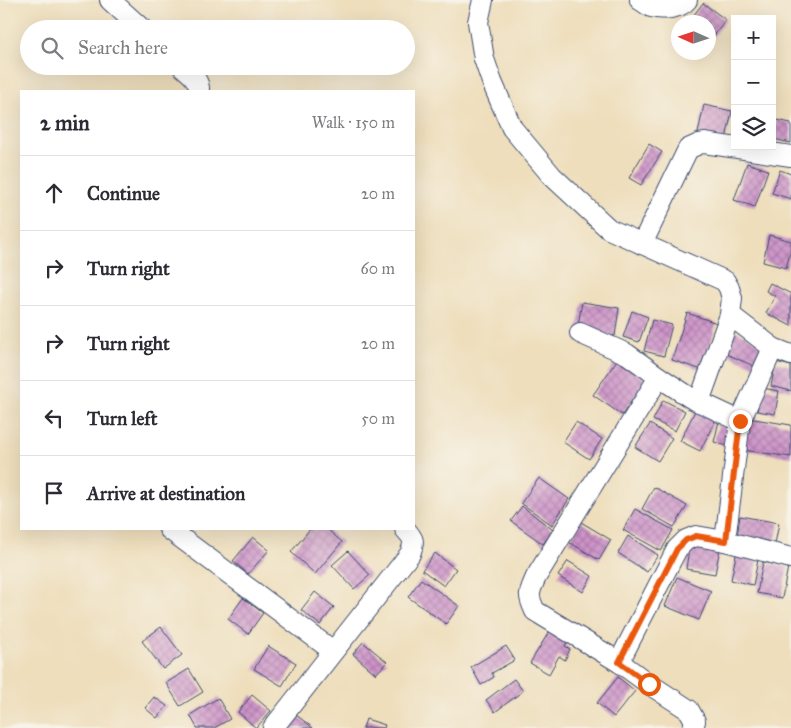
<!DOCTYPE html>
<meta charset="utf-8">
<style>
:root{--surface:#fff;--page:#f7f7f7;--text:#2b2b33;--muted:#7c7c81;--line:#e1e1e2}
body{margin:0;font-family:"IM FELL Great Primer",serif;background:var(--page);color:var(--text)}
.controls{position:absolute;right:15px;top:15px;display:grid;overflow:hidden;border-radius:0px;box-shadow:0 5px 20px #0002}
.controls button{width:45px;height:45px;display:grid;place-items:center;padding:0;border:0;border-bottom:1px solid var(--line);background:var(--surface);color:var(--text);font:25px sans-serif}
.compass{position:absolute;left:671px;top:15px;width:45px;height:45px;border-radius:50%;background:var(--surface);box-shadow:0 5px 20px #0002;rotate:273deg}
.stop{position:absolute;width:15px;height:15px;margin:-11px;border:4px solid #ea580c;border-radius:50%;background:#fff}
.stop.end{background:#ea580c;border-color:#fff;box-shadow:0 1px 5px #0008}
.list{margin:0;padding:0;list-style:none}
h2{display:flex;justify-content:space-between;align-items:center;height:65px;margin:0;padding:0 20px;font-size:21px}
h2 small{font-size:16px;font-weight:400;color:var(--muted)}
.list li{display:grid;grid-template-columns:32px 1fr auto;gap:15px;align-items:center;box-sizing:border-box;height:75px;padding:0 20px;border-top:1px solid var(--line)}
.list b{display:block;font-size:19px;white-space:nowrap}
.list em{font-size:16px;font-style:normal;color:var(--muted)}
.icon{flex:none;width:28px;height:28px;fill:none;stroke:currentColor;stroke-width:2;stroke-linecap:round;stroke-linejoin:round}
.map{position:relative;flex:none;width:791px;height:728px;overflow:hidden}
.search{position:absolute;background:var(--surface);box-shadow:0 5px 20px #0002;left:20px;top:20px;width:395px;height:55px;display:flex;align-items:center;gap:12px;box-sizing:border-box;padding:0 18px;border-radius:28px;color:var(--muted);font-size:19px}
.panel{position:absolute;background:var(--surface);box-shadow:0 5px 20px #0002;left:20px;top:90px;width:395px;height:440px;border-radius:0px}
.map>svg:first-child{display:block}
.building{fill:url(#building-cross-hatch)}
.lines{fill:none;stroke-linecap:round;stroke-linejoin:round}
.minor-casing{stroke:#3b496c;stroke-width:22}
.minor{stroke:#fff;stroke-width:20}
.route{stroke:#ea580c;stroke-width:6}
</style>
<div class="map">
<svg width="791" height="728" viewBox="0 0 791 728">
<defs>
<pattern id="building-cross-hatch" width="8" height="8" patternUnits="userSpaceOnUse" patternTransform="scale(1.25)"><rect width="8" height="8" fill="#cd93c8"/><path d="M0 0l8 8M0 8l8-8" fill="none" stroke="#a678a6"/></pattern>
</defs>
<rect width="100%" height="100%" fill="#f7f3e8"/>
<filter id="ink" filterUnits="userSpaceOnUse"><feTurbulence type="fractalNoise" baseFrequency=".02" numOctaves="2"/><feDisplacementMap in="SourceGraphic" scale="10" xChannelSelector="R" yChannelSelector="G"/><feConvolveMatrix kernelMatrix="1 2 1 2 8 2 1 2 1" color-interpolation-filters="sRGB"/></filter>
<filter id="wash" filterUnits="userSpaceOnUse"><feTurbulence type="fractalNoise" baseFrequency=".0096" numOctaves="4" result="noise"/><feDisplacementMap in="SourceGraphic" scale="20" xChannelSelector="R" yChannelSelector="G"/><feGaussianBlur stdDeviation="1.12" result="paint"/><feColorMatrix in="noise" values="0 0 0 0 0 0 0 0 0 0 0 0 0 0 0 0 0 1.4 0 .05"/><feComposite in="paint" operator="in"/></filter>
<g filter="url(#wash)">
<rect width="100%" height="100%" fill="#eedebc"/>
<g id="blocks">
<g class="building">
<polygon points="703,3 726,20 713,37 708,34 708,22 693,22 690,20"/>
<polygon points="704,105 732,111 726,139 698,133"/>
<polygon points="777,120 791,123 791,143 773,139"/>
<polygon points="649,144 662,152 641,185 629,178"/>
<polygon points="747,163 768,170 755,207 734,200"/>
<polygon points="780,170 791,174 791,199 772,193"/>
<polygon points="769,235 791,241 791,249 786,268 763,262"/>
<polygon points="770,283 791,294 791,326 766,313 775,296 766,291"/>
<polygon points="582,302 619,308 615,336 577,331"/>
<polygon points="632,311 648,317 639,342 623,337"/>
<polygon points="687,313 717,323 702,370 672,360"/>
<polygon points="652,320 672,325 664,356 644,351"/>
<polygon points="727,327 764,344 754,366 717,350"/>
<polygon points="617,360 646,380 622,415 593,395"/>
<polygon points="776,362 791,366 791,391 771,386"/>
<polygon points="762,388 779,391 775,414 757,411"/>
<polygon points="663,400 685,411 675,431 653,420"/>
<polygon points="696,409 716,419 700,451 680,441"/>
<polygon points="720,417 733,420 727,446 714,442"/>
<polygon points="748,418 791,425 791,457 743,450"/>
<polygon points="576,422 602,439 589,459 563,442"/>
<polygon points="650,424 672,438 658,461 635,447"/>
<polygon points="539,478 569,499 552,525 521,503"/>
<polygon points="654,487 687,506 674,527 642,509"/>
<polygon points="522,506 553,530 543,544 511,521"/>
<polygon points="635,509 673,530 661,551 623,530"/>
<polygon points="740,516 779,523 775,544 737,537"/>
<polygon points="581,522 611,540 599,560 569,542"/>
<polygon points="310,529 327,529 342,542 315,574 291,552"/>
<polygon points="628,536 658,555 647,572 618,553"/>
<polygon points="253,537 269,550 248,574 233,561"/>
<polygon points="690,542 720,548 715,574 686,569"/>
<polygon points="737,550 759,555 753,585 731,580"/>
<polygon points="348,551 370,575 354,589 332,565"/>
<polygon points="435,553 456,569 444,586 422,570"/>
<polygon points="568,561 592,576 583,592 558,576"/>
<polygon points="763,562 788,567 782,598 757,593"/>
<polygon points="677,577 711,591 699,620 665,606"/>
<polygon points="421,579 459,606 446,624 408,597"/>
<polygon points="315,592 334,607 320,625 301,610"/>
<polygon points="243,598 263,613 248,634 228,619"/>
<polygon points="161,627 182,655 163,669 142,641"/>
<polygon points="552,627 570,638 565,646 570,649 565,660 559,656 549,674 530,663"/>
<polygon points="363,642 387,662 376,674 353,654"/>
<polygon points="268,646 296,663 282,686 254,669"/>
<polygon points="506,646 515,660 492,673 494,677 481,685 471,667"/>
<polygon points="189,669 203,692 180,706 166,683"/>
<polygon points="618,677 635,691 614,717 597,703"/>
<polygon points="514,679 523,691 495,712 486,700"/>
<polygon points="252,695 271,711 256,728 238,712"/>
<polygon points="154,697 167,706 157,718 145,708"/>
<polygon points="218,698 230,719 214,728 197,728 190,715"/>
<polygon points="295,714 313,728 284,728"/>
<polygon points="366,719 385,725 384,728 363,728"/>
</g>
</g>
</g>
<g filter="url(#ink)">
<use href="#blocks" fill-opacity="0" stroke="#3b496c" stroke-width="1"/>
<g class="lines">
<defs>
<g id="minor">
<polyline points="110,0 142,29"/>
<polyline points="483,0 478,22 484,59 492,82 512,128 552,176 609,229 725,281 729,288 732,298 730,315 699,402"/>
<path d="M640,0C644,2 647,5 651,7C661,10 680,9 687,0"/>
<path d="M182,66C190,73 200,80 199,91"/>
<polyline points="642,244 688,149 699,144 704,143 791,156"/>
<polyline points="730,315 773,348 791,355"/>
<polyline points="580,333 627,354 659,377 691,398 740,421"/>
<path d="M659,377L536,577C529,593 527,594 535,611L619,662L649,684L689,710L695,721L693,728"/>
<polyline points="169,529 333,651"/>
<polyline points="725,541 740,421 773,348"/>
<polyline points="619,662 677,549 686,540 696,536 725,541 791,558"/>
<path d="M273,728L410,554C415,541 414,539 405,529"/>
</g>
</defs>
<use href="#minor" class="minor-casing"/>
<use href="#minor" class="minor"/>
</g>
</g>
<g class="lines" filter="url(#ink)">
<polyline class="route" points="649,684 619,662 677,549 686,540 696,536 726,541 740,421"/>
</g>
</svg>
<div class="controls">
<button>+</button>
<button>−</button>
<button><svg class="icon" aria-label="layers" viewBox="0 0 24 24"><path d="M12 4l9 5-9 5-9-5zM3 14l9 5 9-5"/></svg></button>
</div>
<svg class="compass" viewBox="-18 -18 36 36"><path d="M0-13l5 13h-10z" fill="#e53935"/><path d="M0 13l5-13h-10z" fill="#7c7c81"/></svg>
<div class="stop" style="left:649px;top:684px"></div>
<div class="stop end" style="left:740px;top:421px"></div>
<div class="search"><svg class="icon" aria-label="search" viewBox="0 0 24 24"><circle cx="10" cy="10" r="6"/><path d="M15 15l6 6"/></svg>Search here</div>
<section class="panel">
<h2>2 min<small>Walk · 150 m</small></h2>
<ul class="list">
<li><svg class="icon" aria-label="ahead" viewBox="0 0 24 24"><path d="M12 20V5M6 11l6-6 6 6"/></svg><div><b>Continue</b></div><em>20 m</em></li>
<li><svg class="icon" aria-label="right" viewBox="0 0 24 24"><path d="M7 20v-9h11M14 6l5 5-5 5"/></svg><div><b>Turn right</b></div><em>60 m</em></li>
<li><svg class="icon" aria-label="right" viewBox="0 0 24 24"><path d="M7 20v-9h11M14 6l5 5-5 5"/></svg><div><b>Turn right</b></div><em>20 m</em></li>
<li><svg class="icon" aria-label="left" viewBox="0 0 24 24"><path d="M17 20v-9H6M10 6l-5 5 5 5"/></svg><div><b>Turn left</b></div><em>50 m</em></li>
<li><svg class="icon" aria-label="arrive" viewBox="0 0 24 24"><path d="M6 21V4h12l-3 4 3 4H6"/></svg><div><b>Arrive at destination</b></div></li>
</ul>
</section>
</div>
